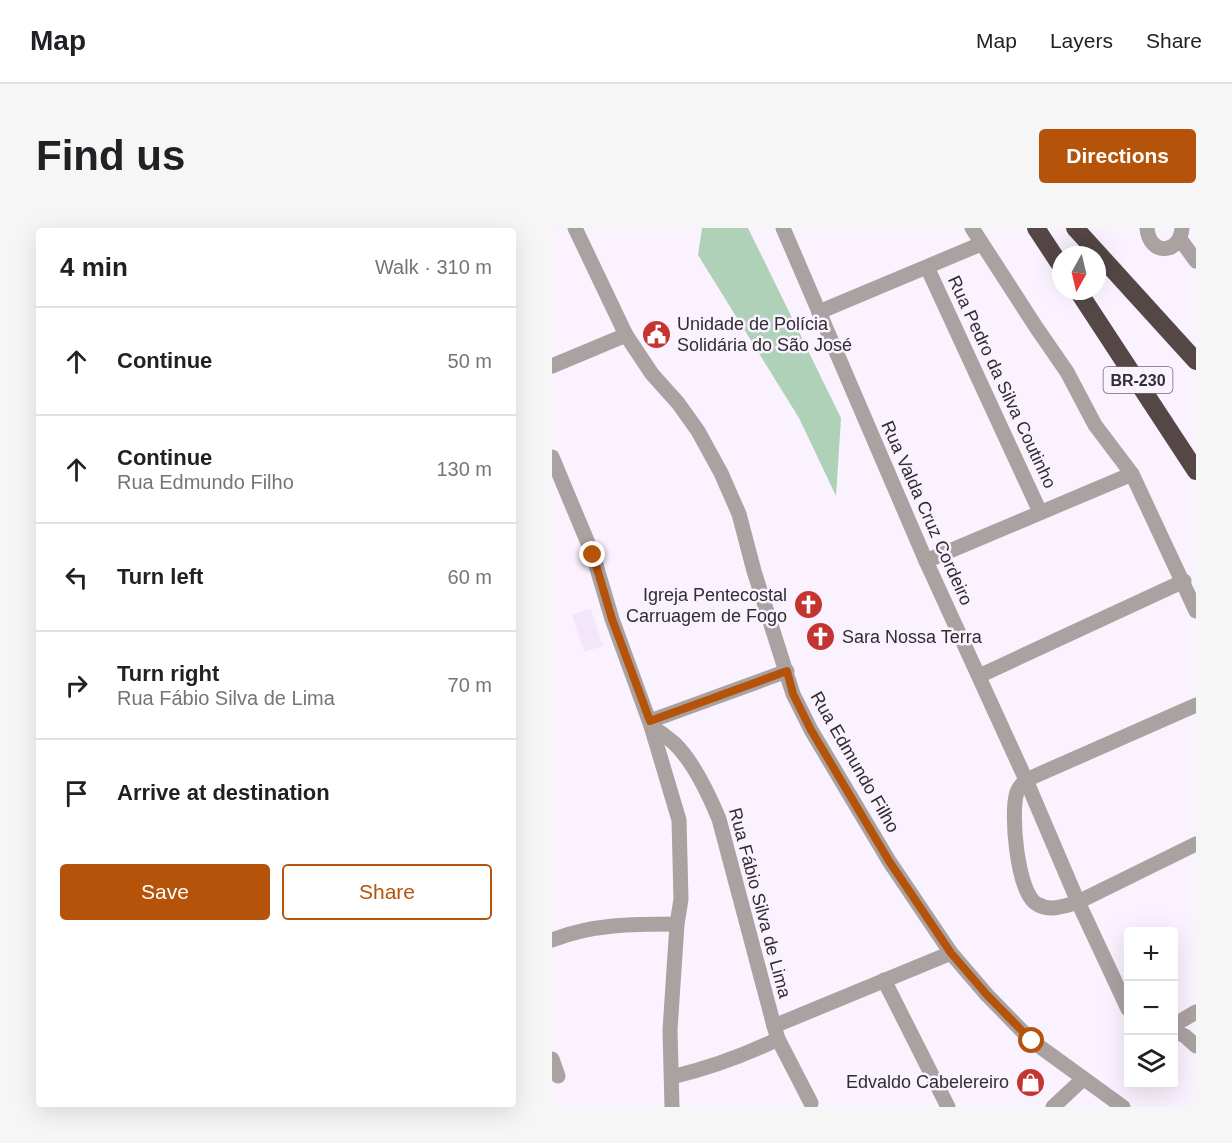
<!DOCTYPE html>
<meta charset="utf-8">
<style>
:root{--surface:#fff;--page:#f6f6f6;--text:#202124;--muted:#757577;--line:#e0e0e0;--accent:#b45309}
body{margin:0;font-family:Arial,sans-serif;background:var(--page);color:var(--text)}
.controls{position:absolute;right:18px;bottom:18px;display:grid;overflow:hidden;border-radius:6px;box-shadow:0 6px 24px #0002}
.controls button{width:54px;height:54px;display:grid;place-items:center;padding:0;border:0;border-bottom:2px solid var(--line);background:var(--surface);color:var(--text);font:30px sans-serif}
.compass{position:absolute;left:500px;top:18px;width:54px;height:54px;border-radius:50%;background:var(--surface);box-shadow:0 6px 24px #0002;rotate:188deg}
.stop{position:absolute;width:18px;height:18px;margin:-14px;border:4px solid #b45309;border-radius:50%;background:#fff}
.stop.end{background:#b45309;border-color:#fff;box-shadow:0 2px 6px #0008}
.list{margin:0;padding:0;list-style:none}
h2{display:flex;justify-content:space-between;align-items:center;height:78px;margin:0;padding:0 24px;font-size:26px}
h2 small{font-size:20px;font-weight:400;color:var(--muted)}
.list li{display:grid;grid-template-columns:39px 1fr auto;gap:18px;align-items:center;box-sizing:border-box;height:108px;padding:0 24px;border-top:2px solid var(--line)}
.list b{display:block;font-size:22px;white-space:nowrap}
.list p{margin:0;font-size:20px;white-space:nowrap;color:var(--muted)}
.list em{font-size:20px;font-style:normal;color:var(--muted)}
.actions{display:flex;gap:12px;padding:18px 24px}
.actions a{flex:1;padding:14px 0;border:2px solid var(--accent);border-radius:6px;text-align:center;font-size:21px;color:var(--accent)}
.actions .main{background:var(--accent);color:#fff}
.icon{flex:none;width:33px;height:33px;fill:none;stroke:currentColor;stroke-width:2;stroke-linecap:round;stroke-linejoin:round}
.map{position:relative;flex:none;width:644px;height:879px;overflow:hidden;border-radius:6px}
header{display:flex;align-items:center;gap:36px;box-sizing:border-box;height:84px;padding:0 30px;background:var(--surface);border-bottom:2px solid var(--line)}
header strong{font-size:28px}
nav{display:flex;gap:33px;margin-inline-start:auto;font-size:21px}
.intro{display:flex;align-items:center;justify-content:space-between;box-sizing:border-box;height:144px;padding:0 36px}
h1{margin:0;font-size:42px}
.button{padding:15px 27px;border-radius:6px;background:var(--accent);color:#fff;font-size:21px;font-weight:700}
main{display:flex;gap:36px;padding:0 36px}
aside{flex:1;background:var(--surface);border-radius:6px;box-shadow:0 6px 24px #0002}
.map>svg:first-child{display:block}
.built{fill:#f2e6f8}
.green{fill:#aed1b8}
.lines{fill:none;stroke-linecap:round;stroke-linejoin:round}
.minor{stroke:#a9a2a1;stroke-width:15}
.highway{stroke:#544745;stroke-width:18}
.route{stroke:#b45309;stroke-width:8}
.labels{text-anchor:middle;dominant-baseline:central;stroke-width:5;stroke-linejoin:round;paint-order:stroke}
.shield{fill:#faf2fe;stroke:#6d696f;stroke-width:1.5}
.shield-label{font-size:16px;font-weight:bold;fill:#312e32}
.poi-label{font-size:18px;fill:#312e32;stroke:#faf2fe;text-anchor:start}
.street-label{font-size:18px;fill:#312e32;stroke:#faf2fe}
</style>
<header>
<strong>Map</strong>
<nav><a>Map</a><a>Layers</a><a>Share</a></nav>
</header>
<div class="intro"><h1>Find us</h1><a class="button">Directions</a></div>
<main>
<aside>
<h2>4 min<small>Walk · 310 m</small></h2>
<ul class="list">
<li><svg class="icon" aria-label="ahead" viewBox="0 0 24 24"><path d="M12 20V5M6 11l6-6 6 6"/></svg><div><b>Continue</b></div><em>50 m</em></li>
<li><svg class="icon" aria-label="ahead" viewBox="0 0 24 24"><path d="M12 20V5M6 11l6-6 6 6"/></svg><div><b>Continue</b><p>Rua Edmundo Filho</p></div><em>130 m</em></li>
<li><svg class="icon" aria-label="left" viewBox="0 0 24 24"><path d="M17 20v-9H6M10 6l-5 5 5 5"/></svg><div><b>Turn left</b></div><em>60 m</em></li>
<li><svg class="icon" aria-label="right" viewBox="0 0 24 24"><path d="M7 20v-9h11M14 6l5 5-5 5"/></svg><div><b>Turn right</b><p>Rua Fábio Silva de Lima</p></div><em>70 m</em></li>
<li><svg class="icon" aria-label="arrive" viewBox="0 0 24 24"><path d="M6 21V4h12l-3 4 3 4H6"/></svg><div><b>Arrive at destination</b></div></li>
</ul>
<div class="actions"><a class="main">Save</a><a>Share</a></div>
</aside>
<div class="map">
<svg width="644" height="879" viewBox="0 0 644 879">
<rect width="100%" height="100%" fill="#faf2fe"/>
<polygon class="built" points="39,381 51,418 32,424 20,386"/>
<polygon class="green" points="150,0 196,0 289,190 284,268 247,190 146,27"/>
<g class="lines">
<g class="minor">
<polyline points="23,0 74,107 100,146 126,175 146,203 169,245 187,286 202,343 241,466 259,502 337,633 399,725 435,767 480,813 571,879"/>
<polyline points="231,0 374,333 474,552 526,674 576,781"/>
<polyline points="420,0 484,99 515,144 543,197 580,246 644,383"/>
<path d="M595,0C597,28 628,27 630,0"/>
<polyline points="628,11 644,33"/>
<polyline points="375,39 488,284"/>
<polyline points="267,84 429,16"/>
<polyline points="0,138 74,107"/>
<polyline points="0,229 41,327 60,391 99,498 127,592 129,671 125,696 118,802 120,879"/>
<polyline points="374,333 580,246"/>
<polyline points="427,448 632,353"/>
<path d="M644,477L474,552C470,556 467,559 465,564C458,584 465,665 485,676C498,684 513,678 526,674L644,616"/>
<polyline points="98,493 235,443"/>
<path d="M99,498C107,503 115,509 122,515C141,533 157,567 167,591L222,798L226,811L259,875"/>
<path d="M0,712C40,696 82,696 125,696"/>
<polyline points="332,752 396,879"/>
<polyline points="622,797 644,784"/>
<polyline points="222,798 399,725"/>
<polyline points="622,803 633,808 644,818"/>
<polyline points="0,831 6,848"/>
<path d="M120,849C157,840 191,828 226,811"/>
<polyline points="501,879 531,851"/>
</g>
<g class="highway">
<polyline points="484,0 509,38"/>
<polyline points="523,0 644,133"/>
<polyline points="526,63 644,243"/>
</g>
</g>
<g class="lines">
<polyline class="route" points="41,327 60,391 98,493 235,443 241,466 259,502 337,633 399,725 435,767 480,813"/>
</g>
<defs>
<symbol id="civic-disc" viewBox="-11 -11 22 22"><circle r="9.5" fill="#c43532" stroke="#faf2fe"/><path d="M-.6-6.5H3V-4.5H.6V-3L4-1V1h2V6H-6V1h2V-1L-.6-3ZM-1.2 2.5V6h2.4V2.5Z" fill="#fff"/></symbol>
<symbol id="church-disc" viewBox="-11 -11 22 22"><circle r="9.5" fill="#c43532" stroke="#faf2fe"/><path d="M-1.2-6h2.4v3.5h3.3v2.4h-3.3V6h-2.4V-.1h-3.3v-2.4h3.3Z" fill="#fff"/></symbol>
<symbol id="shop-disc" viewBox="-11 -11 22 22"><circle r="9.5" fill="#c43532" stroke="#faf2fe"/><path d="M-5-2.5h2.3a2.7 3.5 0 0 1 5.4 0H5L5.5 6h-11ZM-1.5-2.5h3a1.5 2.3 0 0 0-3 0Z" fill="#fff"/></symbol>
</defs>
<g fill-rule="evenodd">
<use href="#civic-disc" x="88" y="90" width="33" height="33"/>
<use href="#church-disc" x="240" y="360" width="33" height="33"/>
<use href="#church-disc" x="252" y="392" width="33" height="33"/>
<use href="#shop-disc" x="462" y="838" width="33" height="33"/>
</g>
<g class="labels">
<rect class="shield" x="551.5" y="139" width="69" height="26" rx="4.5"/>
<g class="shield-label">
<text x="586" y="152">BR-230</text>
</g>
<g class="poi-label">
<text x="125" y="96">Unidade de Polícia<tspan x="125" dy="21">Solidária do São José</tspan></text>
<text x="235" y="367" text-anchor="end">Igreja Pentecostal<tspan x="235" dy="21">Carruagem de Fogo</tspan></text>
<text x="290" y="409">Sara Nossa Terra</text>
<text x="457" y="854" text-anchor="end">Edvaldo Cabelereiro</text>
</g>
<g class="street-label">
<text transform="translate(450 154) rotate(65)">Rua Pedro da Silva Coutinho</text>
<text transform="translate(375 285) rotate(66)">Rua Valda Cruz Cordeiro</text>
<text transform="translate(303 534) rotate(60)">Rua Edmundo Filho</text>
<text transform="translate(208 675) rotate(75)">Rua Fábio Silva de Lima</text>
</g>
</g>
</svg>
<div class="controls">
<button>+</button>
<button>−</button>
<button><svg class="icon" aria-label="layers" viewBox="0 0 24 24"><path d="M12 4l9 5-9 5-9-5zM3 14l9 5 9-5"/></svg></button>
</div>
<svg class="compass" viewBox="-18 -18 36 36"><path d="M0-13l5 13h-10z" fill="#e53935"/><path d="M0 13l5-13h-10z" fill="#757577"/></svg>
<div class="stop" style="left:480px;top:813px"></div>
<div class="stop end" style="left:41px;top:327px"></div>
</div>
</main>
